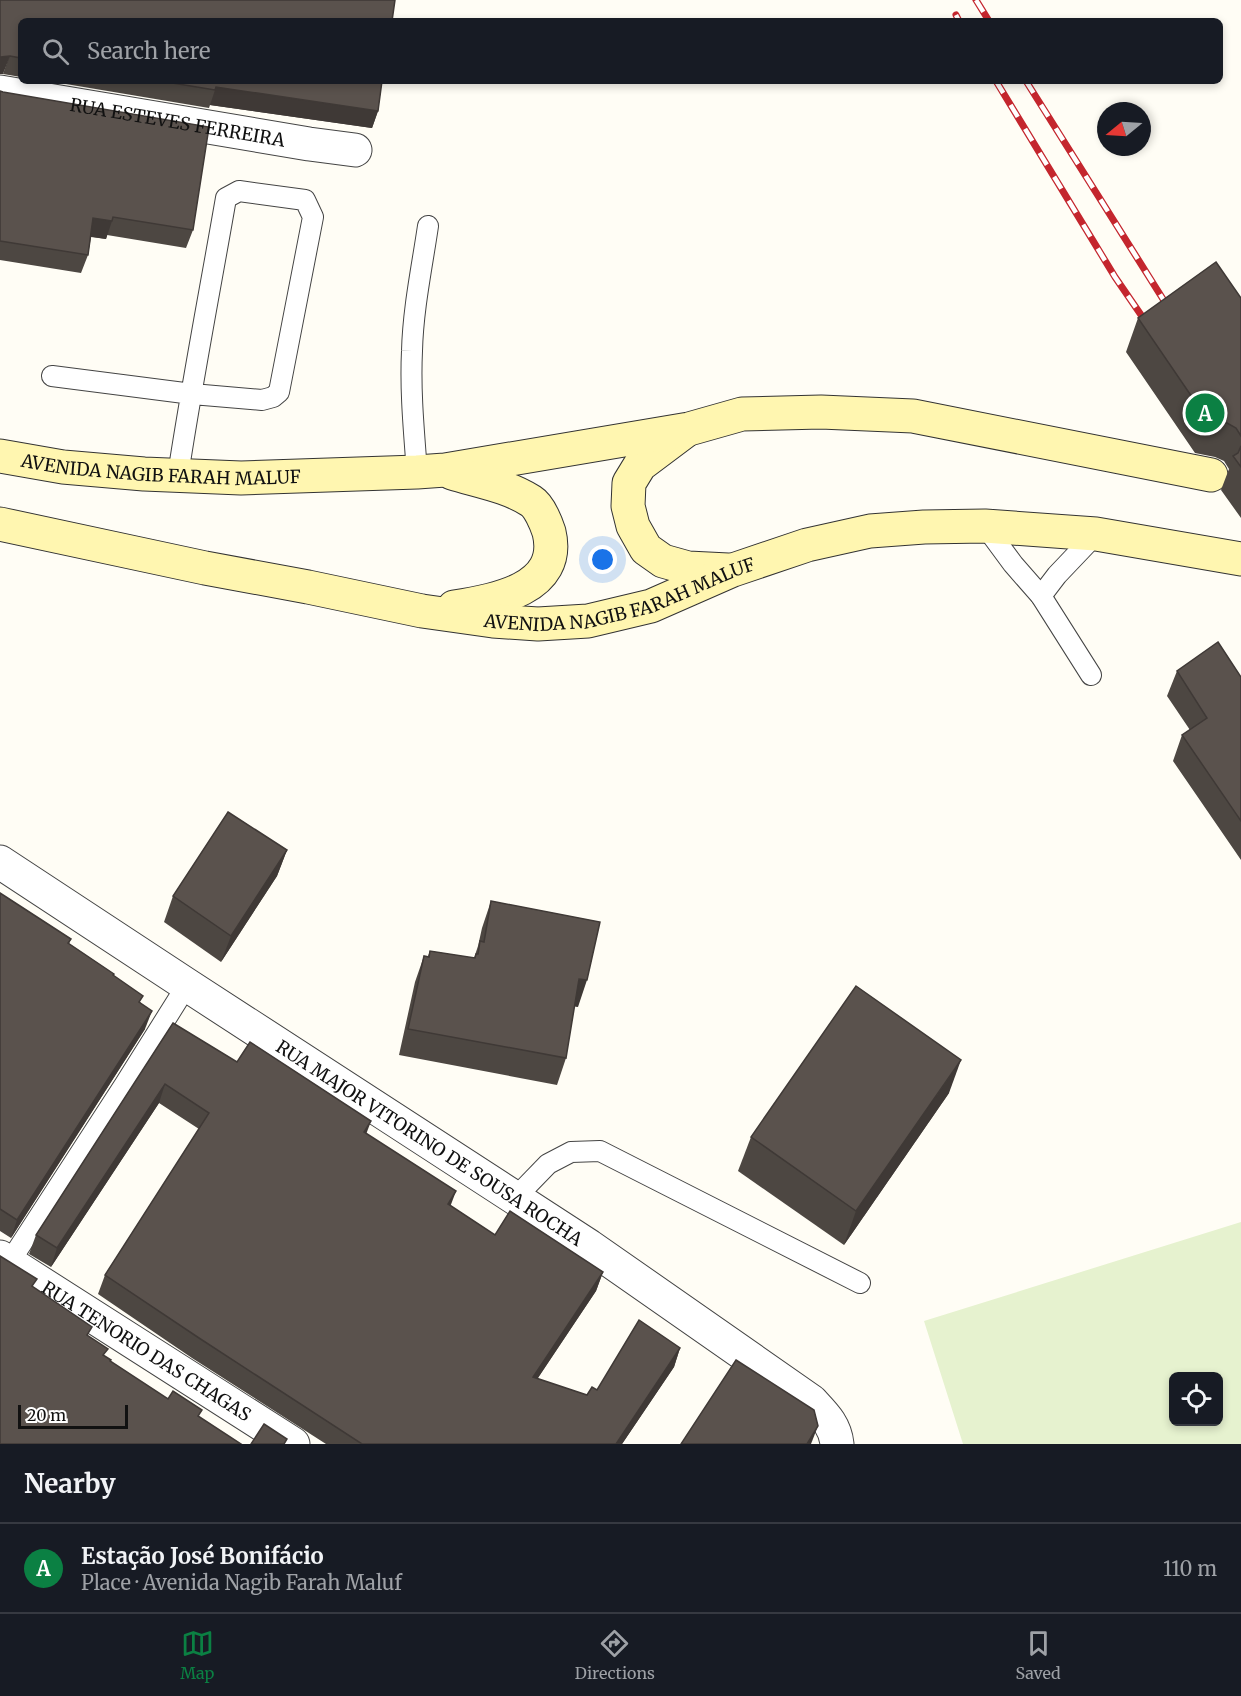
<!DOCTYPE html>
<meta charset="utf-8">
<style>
:root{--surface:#171b24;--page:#20242c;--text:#f1f3f6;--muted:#9ea1a6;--line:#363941;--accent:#0b8043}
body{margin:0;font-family:Merriweather,serif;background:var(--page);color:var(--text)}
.controls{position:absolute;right:18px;bottom:18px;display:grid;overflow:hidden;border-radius:9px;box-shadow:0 3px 9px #0003}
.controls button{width:54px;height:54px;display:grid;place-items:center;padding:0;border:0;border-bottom:2px solid var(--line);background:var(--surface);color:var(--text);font:30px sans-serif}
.compass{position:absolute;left:1097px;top:102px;width:54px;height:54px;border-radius:50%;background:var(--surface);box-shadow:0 3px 9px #0003;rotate:252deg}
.scale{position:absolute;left:18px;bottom:15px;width:110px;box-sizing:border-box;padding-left:6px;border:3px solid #111;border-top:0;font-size:16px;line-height:21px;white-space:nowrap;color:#111;-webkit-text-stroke:4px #fff;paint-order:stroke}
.you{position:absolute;left:603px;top:560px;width:21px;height:21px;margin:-15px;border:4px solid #fff;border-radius:50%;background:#1a73e8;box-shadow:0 0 0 9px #1a73e833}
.badge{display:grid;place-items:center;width:39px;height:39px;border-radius:50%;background:var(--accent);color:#fff;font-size:20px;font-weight:700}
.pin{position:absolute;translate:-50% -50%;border:3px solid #fff;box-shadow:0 2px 6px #0006}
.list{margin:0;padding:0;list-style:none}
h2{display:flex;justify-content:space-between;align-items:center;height:78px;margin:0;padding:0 24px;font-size:26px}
h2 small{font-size:20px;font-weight:400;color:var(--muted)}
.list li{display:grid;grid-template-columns:39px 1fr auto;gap:18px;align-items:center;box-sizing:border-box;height:90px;padding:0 24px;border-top:2px solid var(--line)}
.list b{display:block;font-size:22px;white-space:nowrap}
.list p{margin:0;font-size:20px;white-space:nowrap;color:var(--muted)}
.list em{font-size:20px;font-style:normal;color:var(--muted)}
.icon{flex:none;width:33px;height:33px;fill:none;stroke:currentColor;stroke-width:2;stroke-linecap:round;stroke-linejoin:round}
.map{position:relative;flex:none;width:1241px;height:1444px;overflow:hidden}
.search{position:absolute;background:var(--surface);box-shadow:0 3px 9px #0003;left:18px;right:18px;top:18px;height:66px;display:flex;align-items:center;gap:15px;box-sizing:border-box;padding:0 21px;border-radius:9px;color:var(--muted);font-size:22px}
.sheet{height:168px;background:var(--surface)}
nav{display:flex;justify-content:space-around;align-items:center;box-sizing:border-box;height:84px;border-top:2px solid var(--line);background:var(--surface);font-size:16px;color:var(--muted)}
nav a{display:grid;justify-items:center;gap:3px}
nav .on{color:var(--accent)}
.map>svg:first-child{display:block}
.pitch{fill:#e6f2cf;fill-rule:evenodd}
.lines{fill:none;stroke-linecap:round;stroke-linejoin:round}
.service-casing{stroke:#444;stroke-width:22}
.minor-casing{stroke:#444;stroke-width:35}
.secondary-casing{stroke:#333;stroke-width:35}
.service{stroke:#fff;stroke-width:20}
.minor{stroke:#fff;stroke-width:33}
.secondary{stroke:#fff6b0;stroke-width:33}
.rail-casing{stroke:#c4262e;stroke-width:7}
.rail{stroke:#fff;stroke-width:4.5;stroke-dasharray:14;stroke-linecap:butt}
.wall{fill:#4d4742}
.shaded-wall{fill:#3f3936}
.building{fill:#5a524d;stroke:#3f3936;stroke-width:1.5}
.labels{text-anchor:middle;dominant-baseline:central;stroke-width:6;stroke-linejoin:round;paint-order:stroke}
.street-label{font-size:18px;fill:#111;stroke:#fff}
</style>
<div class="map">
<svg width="1241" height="1444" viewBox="0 0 1241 1444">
<rect width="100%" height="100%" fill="#fffdf5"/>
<path class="pitch" d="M1241,1222V1444H963L924,1321ZM1174,1376H1218V1422H1174Z"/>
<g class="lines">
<defs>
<g id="service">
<path d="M52,376L192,394L262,400L273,397L279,392L313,217L305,200L239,191L226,198C210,290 192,383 178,475"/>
<path d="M417,472C414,432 410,391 412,351C413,309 422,267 428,226"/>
<polyline points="985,526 1013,564 1041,596 1091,675"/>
<polyline points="1041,596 1057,575 1096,534"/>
<polyline points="515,1198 548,1164 571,1152 600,1151 860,1283"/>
<polyline points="9,1263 125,1084 187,985"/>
</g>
<g id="minor">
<path id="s1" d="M0,92L309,144L355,150"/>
<path id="s2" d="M0,862L187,985L589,1246L811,1401C824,1415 835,1425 837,1444"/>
<path id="s3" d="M0,1257L293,1444"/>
</g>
<g id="secondary">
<polyline points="684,432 640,465 629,483 628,506 633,526 646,549 663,561 688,568 728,570"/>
<path id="s4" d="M0,456L63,467L144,474L241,478L417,472L445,470L689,429L742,414L821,412L913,416L1211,475"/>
<path d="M452,473C478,481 508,486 531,501C539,506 546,523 549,532C563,589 494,601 454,607"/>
<path id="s5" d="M0,524L205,568L308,587L422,611L493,621L538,624L588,621L651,606L733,570L807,545L870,531L924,527L985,526L1096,534L1241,559"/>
</g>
</defs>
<use href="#service" class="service-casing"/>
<use href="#minor" class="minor-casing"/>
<use href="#secondary" class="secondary-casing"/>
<use href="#service" class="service"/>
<use href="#minor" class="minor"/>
<use href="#secondary" class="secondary"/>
<defs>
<g id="rail">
<polyline points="976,0 989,21"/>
<polyline points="956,15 959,21"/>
<polyline points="996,81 1115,277 1150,328"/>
<polyline points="1026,81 1173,315"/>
</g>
</defs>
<use href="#rail" class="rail-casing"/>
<use href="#rail" class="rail"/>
</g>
<g class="wall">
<polygon points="21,21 21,77 3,74"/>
<polygon points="48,81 382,81 378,111 372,128 210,105 209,108"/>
<polygon points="0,91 193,230 186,248 107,235 106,239 91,237 88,255 81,273 0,260"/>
<polygon points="1241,298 1241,518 1221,490 1229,469 1224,461 1215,457 1195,453 1126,352 1138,318"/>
<polygon points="1177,671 1241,677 1241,860 1173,761 1182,735 1190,730 1167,696"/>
<polygon points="287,850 277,876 221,962 164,922 173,896"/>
<polygon points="0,893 71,939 69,944 113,976 141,1003 145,1029 11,1238 0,1231"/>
<polygon points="491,901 578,1007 574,1006 566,1058 557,1085 399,1055 415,982 424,956 428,956 430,951 474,958 478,946 482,928"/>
<polygon points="173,1023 237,1062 366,1133 451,1206 495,1235 603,1272 596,1291 537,1379 587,1395 680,1348 674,1367 622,1444 326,1444 192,1358 98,1294 105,1275 199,1129 159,1103 51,1267 29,1254 36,1235"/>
<polygon points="949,1093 844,1245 738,1171 751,1137"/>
</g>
<g class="shaded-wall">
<polygon points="10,56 3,74 0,74 0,57"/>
<polygon points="216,87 378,111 372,128 210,105"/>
<polygon points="93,218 112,221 106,239 87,236"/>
<polygon points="287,850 277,876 221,962 231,936"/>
<polygon points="579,979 587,980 578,1007 569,1005"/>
<polygon points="152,1011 145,1029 11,1238 17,1220"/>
<polygon points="961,1060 949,1093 844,1245 856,1211"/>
<polygon points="165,1084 159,1103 51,1267 57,1248"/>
<polygon points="371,1121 364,1140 364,1132"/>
<polygon points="456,1191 449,1210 448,1204"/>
<polygon points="603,1272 596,1291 526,1396 533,1377"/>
<polygon points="680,1348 674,1367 622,1444 616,1444"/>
<polygon points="818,1426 811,1444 807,1444"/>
</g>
<g class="building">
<polygon points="0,0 395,0 392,21 21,21 21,58 10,56 0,57"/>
<polygon points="160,81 382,81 378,111 216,87 215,90"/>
<polygon points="0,91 3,92 209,127 193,230 113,217 112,221 93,218 88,255 0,241"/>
<polygon points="1216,262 1241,298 1241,436 1236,428 1227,423 1207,419 1138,318"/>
<polygon points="1241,446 1241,467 1233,456 1238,453"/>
<polygon points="1218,642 1241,677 1241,821 1182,735 1207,718 1177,671"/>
<polygon points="228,812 287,850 231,936 173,896"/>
<polygon points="0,893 71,939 68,943 114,974 113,975 143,996 139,1002 152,1011 17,1220 0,1209"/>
<polygon points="491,901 600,922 587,980 579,979 566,1058 408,1029 424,956 429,957 430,951 475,958 476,954 478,954 480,941 484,942"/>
<polygon points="856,986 961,1060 856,1211 751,1137"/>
<polygon points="173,1023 237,1062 250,1042 371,1121 364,1132 456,1191 448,1204 495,1235 510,1211 603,1272 533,1377 587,1395 592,1387 597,1390 639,1320 680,1348 616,1444 362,1444 199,1338 105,1275 209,1113 165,1084 57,1248 36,1235"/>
<polygon points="0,1256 37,1279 32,1286 92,1327 87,1335 108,1349 103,1355 111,1360 110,1361 168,1399 173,1391 202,1410 198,1416 241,1444 0,1444"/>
<polygon points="736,1360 814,1410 818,1426 807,1444 681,1444"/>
<polygon points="264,1424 287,1439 284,1444 251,1444"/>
</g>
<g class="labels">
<g class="street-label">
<text stroke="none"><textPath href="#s1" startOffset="180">RUA ESTEVES FERREIRA</textPath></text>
<text stroke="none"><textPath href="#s4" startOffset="162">AVENIDA NAGIB FARAH MALUF</textPath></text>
<text stroke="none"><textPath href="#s5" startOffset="634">AVENIDA NAGIB FARAH MALUF</textPath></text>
<text stroke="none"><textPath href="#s2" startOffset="513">RUA MAJOR VITORINO DE SOUSA ROCHA</textPath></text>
<text stroke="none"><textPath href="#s3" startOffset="174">RUA TENORIO DAS CHAGAS</textPath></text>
</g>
</g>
</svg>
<div class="controls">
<button><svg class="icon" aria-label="locate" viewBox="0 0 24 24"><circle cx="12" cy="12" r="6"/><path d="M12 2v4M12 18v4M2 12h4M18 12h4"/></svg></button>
</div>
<svg class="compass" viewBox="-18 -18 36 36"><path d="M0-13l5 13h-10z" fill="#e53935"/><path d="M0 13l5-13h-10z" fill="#9ea1a6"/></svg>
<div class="scale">20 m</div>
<div class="you"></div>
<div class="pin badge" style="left:1205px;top:413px">A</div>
<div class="search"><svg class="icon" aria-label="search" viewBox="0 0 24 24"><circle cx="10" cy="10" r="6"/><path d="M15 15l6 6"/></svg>Search here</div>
</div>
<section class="sheet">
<h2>Nearby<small></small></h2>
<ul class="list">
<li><span class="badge">A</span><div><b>Estação José Bonifácio</b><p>Place · Avenida Nagib Farah Maluf</p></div><em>110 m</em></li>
</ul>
</section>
<nav>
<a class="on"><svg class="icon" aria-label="map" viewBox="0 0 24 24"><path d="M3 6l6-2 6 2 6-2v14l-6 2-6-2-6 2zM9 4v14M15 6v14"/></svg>Map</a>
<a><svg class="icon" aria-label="directions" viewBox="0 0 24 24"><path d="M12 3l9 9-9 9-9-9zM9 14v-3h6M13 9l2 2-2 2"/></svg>Directions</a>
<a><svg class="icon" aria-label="saved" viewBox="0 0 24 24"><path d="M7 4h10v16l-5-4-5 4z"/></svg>Saved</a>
</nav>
